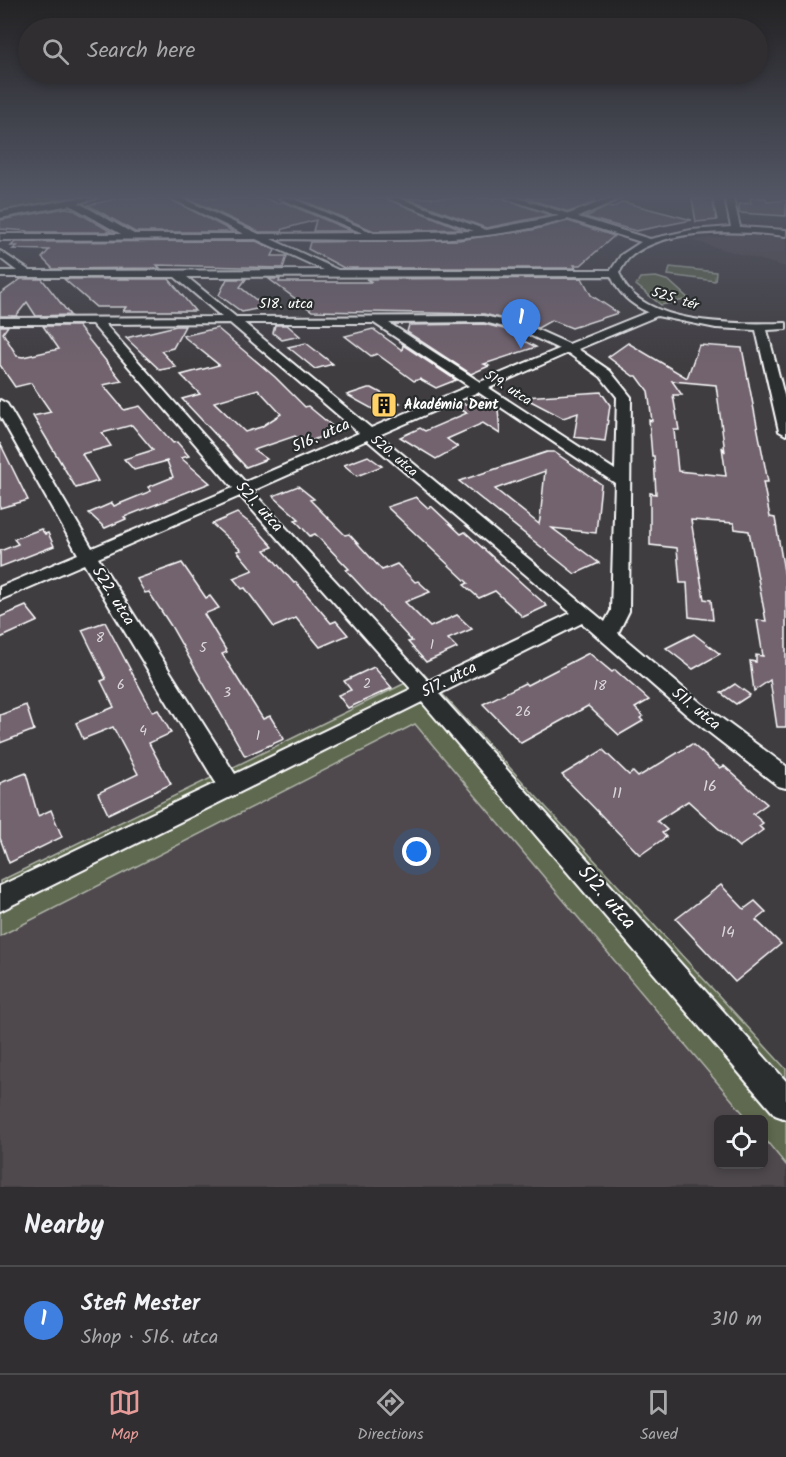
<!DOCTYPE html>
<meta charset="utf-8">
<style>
:root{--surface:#302e31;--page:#383639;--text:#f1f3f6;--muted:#a8a8ab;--line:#4b4a4d;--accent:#e69b98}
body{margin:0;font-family:Kalam,sans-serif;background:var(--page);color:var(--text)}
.controls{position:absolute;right:18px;bottom:18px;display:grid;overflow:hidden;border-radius:9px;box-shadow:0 3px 9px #0003}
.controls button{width:54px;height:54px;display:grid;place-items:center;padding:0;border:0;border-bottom:2px solid var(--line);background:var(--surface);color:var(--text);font:30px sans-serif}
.you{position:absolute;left:417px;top:852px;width:21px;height:21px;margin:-15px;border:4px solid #fff;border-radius:50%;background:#1a73e8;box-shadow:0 0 0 9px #1a73e833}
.badge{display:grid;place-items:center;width:39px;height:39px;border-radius:50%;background:var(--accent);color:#fff;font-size:20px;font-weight:700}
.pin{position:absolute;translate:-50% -50px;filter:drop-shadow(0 2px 3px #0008)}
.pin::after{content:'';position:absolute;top:32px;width:21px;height:18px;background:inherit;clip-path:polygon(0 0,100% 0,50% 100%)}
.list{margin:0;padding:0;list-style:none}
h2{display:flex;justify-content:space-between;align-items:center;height:78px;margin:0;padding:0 24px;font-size:26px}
h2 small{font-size:20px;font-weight:400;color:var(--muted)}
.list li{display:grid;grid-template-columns:39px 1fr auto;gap:18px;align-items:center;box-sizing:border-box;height:108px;padding:0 24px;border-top:2px solid var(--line)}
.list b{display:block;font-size:22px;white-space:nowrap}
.list p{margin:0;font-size:20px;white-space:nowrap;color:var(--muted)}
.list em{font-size:20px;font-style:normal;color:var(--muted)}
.icon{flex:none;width:33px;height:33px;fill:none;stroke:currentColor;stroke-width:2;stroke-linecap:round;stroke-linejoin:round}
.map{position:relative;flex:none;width:786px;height:1187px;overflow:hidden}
.search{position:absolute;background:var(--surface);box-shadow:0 3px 9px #0003;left:18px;right:18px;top:18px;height:66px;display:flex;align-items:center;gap:15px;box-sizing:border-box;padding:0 21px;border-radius:33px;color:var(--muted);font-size:22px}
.sheet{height:186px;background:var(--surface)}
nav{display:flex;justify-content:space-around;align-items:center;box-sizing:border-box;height:84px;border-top:2px solid var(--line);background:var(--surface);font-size:16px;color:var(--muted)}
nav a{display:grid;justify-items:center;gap:3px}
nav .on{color:var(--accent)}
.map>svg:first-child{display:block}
.built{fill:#4f484e}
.green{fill:#5f6950;stroke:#afb4a8;stroke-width:1.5}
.building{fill:#72636e;stroke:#fff;stroke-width:1.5;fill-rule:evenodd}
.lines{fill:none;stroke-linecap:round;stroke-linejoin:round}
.street-casing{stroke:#fff;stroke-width:4}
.street{fill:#2a2d2e;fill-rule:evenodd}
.labels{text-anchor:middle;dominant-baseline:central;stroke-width:4.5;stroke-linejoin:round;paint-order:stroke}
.far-street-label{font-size:14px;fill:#fff;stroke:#2a2d2e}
.far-poi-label{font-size:14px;font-weight:bold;fill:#fff;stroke:#2a2d2e;text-anchor:start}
.number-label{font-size:14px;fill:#dcd8db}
.street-label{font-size:16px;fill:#fff;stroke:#2a2d2e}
.near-number-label{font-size:16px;fill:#dcd8db}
.near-street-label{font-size:20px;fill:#fff;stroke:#2a2d2e}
</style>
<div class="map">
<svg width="786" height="1187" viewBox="0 0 786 1187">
<rect width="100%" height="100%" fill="#403d41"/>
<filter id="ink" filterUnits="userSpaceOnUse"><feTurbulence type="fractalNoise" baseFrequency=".0167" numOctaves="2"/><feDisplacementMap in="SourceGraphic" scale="12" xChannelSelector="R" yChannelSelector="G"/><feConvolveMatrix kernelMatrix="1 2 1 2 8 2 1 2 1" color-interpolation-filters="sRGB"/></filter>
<g filter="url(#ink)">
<g class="built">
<polygon points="735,235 786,238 786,267 690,240"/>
<polygon points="415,724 748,1119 718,1120 718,1164 764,1164 764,1138 786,1165 786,1187 0,1187 0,936"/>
</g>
<g class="green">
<polygon points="0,198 103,198 0,217"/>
<polygon points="670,267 716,272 715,281 668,275"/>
<polygon points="656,277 669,281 689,299 661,305 636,285 640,278"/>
<polygon points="424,674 786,1069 786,1165 764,1138 764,1120 748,1119 415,724 0,936 0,881"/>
</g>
<g class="building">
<polygon points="120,198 168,198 234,232 135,232 88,205"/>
<polygon points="187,198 264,198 277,203 283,202 352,231 313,231 316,220 283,229 282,232 259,232"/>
<polygon points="297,198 385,198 462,229 374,231"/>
<polygon points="406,198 503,198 550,215 486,228"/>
<polygon points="526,198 595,198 595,202 569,212"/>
<polygon points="712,198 717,220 696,222 692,199"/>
<polygon points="750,198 766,198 767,202 786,200 786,216 739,213 739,204 751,203"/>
<polygon points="623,202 692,220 636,231 585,217 607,207 612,208"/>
<polygon points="66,208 72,209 112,232 26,232 27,231 0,229 0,220"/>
<polygon points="568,221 614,236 581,265 574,265 576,268 344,268 308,249 310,242 458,240 532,230"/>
<polygon points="256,241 275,250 272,256 287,256 283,268 157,265 160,268 53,269 42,258 49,250 13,249 17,246 11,246 15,242"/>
<polygon points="582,278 591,295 618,313 572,328 552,320 538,328 484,314 312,311 269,279 280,279 279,282 372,282 366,279"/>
<polygon points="21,279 42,279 70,315 36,316 27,302 16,316 0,316 0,294"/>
<polygon points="64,279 169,279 195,311 123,311 126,307 96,307"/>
<polygon points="227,279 246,279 240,287 265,307 242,312 219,295"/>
<polygon points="484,324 520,333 523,335 518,338 536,347 484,364 489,366 471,374 407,332 409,325"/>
<polygon points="275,325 287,325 300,336 282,340 273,333"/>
<polygon points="0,326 8,326 3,333 17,356 23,357 59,349 43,326 78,326 122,381 103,385 124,410 140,406 173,443 177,442 189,456 181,458 210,483 124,517 126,519 105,528 89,513 112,503 114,506 151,491 148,487 173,477 167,461 134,470 124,459 153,450 132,425 102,433 111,446 82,454 98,481 76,488 33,416 51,412 31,383 15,387 0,365"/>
<polygon points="176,326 185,326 173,348 161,351 176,367 160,370 126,338"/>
<path d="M217,328L275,377L305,407L308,406L337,430L306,443L295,436L254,450L267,459L246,467L182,399L200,394L181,375L219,365L183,336ZM258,389L281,414L261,427L245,432L214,402Z"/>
<polygon points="373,329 402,350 403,345 456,380 436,388 420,379 414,381 377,354 371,356 345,336"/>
<polygon points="306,343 333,364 315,369 288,347"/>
<path d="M628,343L687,378L699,345L742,348L768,482H763L770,517L775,518L786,583V727H777L770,680L754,691L750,661L756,662V655L763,656L757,620L766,621L749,531L735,529L734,523L691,520L704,599L711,600L713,620L689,617L687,583H680L677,548L650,545V493L656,494L654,456H652L649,420L652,421L648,391L637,376H633L608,357ZM672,381L716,385L725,452L722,447L726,476L678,471L674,430H679L673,395H682Z"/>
<polygon points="368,388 372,388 400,403 378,412 347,395"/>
<polygon points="601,392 610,405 605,441 574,437 578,413 563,418 523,397"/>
<polygon points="459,403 498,409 500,434 483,423 447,439 458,447 436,459 400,437 420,428 425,431 467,413 453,405"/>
<polygon points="0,443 28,500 0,508"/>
<path d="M547,452H554L601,484L596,533L552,528L599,563L575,574L459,481ZM545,471L540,519L539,524L495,489Z"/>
<polygon points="368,456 382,466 357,476 344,465"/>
<polygon points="298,486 314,499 310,500 345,535 349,534 382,570 397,564 415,582 418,581 430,592 405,602 430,627 457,615 472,629 448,639 457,648 426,662 408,642 412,641 346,570 349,569 315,534 310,536 295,520 299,519 273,496"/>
<polygon points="416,497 428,508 431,506 461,534 465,532 547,606 523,617 495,591 479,598 464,585 468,583 387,507"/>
<polygon points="237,513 256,528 273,547 265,550 294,583 296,582 331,623 336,621 348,635 320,647 296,618 274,627 245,588 242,589 233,578 253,570 237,551 241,550 212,524"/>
<polygon points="41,529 45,534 48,533 54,546 0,567 0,551 18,544 14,539"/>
<polygon points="182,563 206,598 210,596 219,608 204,614 227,652 222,654 263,719 270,716 284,739 245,756 171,626 149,592 145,593 137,579"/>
<polygon points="26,606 38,621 0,638 0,617"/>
<polygon points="105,622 153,712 158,710 171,733 149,743 171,784 108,814 98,793 138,774 113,727 83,739 76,723 114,707 101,681 106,679 82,630"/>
<polygon points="694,634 720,654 693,669 666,648"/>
<polygon points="589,653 612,672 615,670 649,700 635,708 643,716 640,718 643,721 619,735 588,706 521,743 483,704 525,683 527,685"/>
<polygon points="374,667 392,688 348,708 338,695 351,690 344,681"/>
<polygon points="735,684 750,695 736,704 721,693"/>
<polygon points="26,705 34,730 0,743 0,715"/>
<polygon points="692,744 720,768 724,766 767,804 753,814 763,823 759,826 763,830 739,847 688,801 657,821 667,830 662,833 666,837 640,855 562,775 603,750 629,775 633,772 638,777"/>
<polygon points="26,773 38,816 51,810 62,837 9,863 0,838 0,783"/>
<polygon points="721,885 744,909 755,901 766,912 756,920 781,944 735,982 676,919"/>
</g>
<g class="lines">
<defs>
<path id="street" d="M78,198H97L79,203L134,234H244L170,198H181L259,234L363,233L279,198H291L374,233L474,231L387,198H399L486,230L559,216L505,198H518L569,214L611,198H622L578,217L650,239L691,230L731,227L725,198H733L740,227L786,230V236C741,231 665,226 629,258C625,262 622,268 619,273C622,278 624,285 628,289C660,326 742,324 786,323V329L767,330L786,403V435L779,431L756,330L716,328L657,316L578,349L610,371L631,397L629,611L618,633L702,704L786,766V788L778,786L688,716L582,623L439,694L786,1081V1119L775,1115L422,702L0,911V886L216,783L84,564L0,600V587L78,554L0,416V400L7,404L92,548L233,488L92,324H0V318L222,317L175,277H0V271H17L0,258V251L30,271L324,270L256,239L0,240V234H121L70,205L0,218V212ZM568,219L641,242L621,255L611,270H338L271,239C370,239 472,247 568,219ZM611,276C619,294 630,304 648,312L569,344L529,326L484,316L236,317L187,277ZM484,322L521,331L559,349L480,382L389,323ZM230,323L359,433L245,482L105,324ZM244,323H374L469,386L371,428ZM568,353L601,377L617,397L615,470L489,388ZM478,392L615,483L611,611L605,622L379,435ZM367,440L571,613L428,681L252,491ZM240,496L411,689L235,774L98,558Z"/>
</defs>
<use href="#street" class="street-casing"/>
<use href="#street" class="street"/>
</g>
</g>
<linearGradient id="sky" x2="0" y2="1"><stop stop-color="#232224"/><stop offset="0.54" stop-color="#535765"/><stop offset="1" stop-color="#535765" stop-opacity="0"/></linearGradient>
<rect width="786" height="364" fill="url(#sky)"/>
<defs>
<symbol id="building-square" viewBox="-11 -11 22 22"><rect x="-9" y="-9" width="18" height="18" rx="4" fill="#ffd166" stroke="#2a2d2e"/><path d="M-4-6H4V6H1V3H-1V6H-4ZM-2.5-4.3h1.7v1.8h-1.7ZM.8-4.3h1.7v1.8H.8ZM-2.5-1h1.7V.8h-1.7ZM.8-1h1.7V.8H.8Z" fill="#111"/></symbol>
</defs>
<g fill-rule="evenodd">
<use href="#building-square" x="369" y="390" width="30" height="30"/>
</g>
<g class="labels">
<g class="far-street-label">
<text transform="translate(675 299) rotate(17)">525. tér</text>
<text x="286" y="304">518. utca</text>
<text transform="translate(508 388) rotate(33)">519. utca</text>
<text transform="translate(394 456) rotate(40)">520. utca</text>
</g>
<g class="far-poi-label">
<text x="404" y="405">Akadémia Dent</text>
</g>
<g class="number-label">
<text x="100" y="638">8</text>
<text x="432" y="645">1</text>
<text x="203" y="648">5</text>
<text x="367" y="684">2</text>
<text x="121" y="685">6</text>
<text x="600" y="686">18</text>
<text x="227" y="693">3</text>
<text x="523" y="712">26</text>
<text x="143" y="731">4</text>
<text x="258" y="736">1</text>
</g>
<g class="street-label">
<text transform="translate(321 436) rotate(-24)">516. utca</text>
<text transform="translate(259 507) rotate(48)">521. utca</text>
<text transform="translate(113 596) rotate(58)">522. utca</text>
<text transform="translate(449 680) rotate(-27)">517. utca</text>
<text transform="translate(696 709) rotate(39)">511. utca</text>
</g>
<g class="near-number-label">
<text x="710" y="786">16</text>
<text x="617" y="793">11</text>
<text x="728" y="932">14</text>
</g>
<g class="near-street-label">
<text transform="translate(606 898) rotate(49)">512. utca</text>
</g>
</g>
</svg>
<div class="controls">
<button><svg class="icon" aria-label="locate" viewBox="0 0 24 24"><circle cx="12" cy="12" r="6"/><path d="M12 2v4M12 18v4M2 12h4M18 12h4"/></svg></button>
</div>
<div class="you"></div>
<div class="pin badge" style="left:521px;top:349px;background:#3f7fe0">1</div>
<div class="search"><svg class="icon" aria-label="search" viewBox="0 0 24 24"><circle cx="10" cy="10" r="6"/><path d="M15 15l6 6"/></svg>Search here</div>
</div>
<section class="sheet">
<h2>Nearby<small></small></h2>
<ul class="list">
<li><span class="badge" style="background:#3f7fe0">1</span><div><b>Stefi Mester</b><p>Shop · 516. utca</p></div><em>310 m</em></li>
</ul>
</section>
<nav>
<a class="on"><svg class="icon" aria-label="map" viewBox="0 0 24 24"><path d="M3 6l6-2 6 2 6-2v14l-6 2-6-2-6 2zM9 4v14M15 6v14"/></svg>Map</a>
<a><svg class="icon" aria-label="directions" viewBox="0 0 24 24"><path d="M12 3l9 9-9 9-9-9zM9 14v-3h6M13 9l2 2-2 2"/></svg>Directions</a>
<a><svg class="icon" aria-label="saved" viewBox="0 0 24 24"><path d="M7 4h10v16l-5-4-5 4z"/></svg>Saved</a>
</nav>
